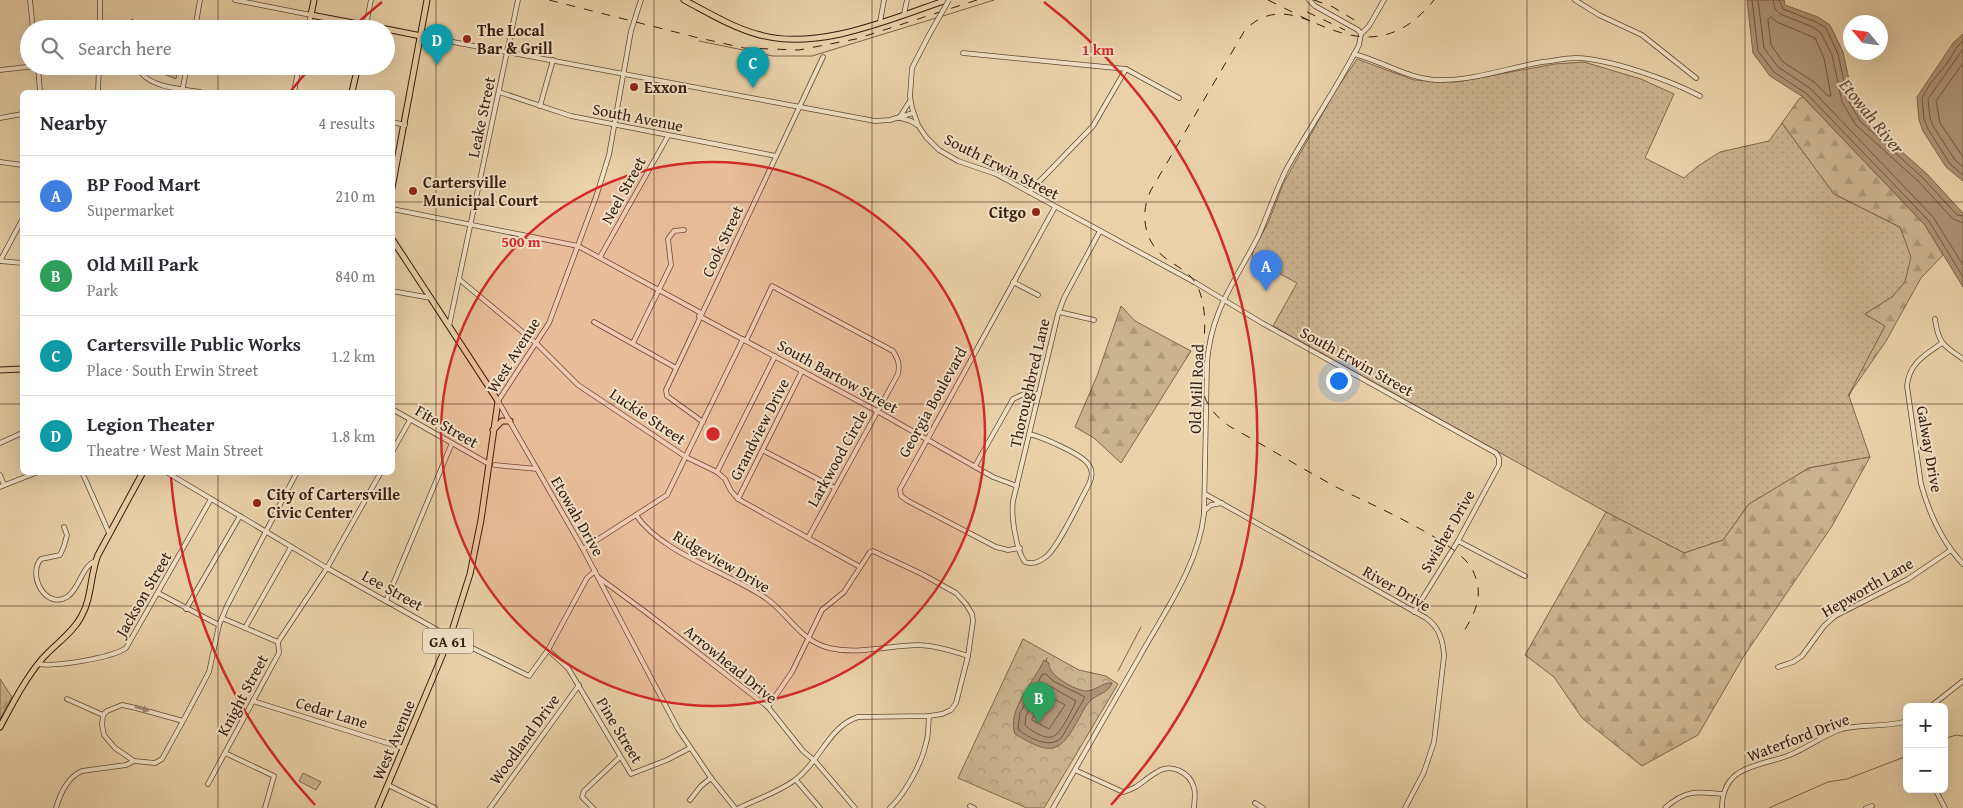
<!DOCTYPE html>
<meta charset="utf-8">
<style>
:root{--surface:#fff;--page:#f7f7f7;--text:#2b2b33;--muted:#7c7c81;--line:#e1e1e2;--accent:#db2777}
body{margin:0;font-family:"Gentium Book Plus",serif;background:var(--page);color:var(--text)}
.controls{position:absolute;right:15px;bottom:15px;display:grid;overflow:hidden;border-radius:8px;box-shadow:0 5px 20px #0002}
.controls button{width:45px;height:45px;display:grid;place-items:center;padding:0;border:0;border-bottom:1px solid var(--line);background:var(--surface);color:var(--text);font:25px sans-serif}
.compass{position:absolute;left:1843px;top:15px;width:45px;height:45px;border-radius:50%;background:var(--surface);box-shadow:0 5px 20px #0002;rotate:299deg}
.you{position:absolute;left:1338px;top:380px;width:18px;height:18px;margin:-12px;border:4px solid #fff;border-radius:50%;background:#1a73e8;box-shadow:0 0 0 8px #1a73e833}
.badge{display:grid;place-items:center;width:32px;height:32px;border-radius:50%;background:var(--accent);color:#fff;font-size:16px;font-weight:700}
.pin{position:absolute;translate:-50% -41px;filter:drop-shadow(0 1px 2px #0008)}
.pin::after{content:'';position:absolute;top:26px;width:18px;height:15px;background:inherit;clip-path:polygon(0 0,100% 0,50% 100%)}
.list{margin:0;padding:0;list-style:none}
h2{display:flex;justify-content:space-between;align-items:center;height:65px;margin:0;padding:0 20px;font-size:21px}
h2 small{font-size:16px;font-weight:400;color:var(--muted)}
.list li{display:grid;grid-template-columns:32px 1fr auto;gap:15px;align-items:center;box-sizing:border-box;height:80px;padding:0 20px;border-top:1px solid var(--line)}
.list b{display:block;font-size:19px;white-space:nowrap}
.list p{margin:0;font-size:16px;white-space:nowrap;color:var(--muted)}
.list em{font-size:16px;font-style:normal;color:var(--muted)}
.icon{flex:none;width:28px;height:28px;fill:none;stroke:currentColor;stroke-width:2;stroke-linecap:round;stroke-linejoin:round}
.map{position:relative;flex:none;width:1963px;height:808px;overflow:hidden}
.search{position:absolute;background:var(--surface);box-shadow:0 5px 20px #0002;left:20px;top:20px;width:375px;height:55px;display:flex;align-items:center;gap:12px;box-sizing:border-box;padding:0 18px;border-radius:28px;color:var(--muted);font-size:19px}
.panel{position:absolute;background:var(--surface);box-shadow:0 5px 20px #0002;left:20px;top:90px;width:375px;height:385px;border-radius:8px}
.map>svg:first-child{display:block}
.grass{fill:url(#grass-dots);stroke:#82664f}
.forest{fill:url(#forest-firs);stroke:#82664f}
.park{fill:url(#park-crowns);stroke:#82664f}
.garden{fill:#ccb390;stroke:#82664f}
.water{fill:#ae9376;stroke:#7e634c}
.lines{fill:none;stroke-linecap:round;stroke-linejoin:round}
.shore{stroke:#725642;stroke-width:1}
.stream{stroke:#7e634c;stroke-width:1}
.minor-casing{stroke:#644835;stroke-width:5.5}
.major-casing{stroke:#371a0e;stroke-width:7}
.minor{stroke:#f2e2c8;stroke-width:4}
.major{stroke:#ebd2ab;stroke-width:5}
.rail{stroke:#371a0e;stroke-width:1;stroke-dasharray:9 9;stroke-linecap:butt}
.minor-bridge-casing{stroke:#644835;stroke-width:5.5;stroke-linecap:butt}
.minor-bridge{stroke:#f2e2c8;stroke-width:4}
.oneway{fill:#9e8874}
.grid{fill:none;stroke:#371a0e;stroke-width:1;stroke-opacity:0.55}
.ring{fill:none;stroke:#d62828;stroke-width:2.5}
.poi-dot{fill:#8f2418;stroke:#f2e2c8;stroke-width:2}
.labels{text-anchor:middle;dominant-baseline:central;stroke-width:4;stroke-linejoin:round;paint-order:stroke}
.shield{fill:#f2e2c8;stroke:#6f5646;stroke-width:1}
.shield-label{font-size:15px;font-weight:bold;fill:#371a0e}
.poi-label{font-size:16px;font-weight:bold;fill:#371a0e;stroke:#f2e2c8;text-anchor:start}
.street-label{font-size:16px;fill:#371a0e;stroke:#f2e2c8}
.water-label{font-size:18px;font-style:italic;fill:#614432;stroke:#f2e2c8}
.centre{fill:#d62828;stroke:#f2e2c8;stroke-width:2.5}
.ring-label{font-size:15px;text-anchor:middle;font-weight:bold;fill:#d62828;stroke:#f2e2c8;stroke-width:4;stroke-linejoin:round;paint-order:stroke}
</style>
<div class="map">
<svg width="1963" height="808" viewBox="0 0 1963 808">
<defs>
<pattern id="grass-dots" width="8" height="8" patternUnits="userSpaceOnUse" patternTransform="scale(1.25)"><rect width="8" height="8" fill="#ccb390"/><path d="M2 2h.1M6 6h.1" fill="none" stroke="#b0997b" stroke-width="1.8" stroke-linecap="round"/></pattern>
<pattern id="forest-firs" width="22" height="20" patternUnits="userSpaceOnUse" patternTransform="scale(1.25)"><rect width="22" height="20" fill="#ccb390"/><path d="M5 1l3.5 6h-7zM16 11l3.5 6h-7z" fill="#b0997b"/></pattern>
<pattern id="park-crowns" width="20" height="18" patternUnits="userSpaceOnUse" patternTransform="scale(1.25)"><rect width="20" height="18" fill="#ccb390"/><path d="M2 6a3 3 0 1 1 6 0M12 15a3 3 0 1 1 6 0" fill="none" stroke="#b0997b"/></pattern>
</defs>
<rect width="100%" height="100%" fill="#ebd2ab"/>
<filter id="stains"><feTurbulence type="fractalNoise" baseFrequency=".004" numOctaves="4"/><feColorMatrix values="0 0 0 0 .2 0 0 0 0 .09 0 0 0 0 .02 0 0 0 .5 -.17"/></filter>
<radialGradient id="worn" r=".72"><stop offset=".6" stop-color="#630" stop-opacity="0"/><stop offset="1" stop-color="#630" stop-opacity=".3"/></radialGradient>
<polygon class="grass" points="1357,59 1414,80 1456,82 1555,64 1584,62 1641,79 1674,94 1645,158 1684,178 1698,166 1720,152 1769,141 1782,123 1834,194 1900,227 1912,257 1905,282 1892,297 1865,314 1885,326 1849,396 1870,457 1809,468 1749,504 1723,540 1684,553 1606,512 1273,326 1297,283 1252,259 1253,251 1268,223 1283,184 1334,93"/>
<g class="forest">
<polygon points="132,19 147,29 126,29"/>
<polygon points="144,66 178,66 176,79"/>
<polygon points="1803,97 1925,225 1943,255 1921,278 1886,341 1848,396 1885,326 1865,314 1892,297 1905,282 1911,257 1900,227 1834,194 1782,123 1799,99"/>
<polygon points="1121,306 1135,321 1191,351 1121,463 1094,438 1075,427 1097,376"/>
<polygon points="1870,457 1832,526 1744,656 1698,735 1642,766 1582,718 1554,677 1525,655 1606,512 1684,553 1723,540 1749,504 1809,468"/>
<polygon points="0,679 12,697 0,719"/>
</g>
<polygon class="park" points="1023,639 1079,670 1106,676 1118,684 1044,808 1027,808 958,778"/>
<polygon class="garden" points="303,773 321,782 316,790 299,781"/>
<g class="water">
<polygon points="1747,0 1784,0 1785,5 1818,17 1830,25 1843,52 1853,98 1864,118 1927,174 1963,213 1963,287 1925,225 1803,97 1770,76 1753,53"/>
<polygon points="1963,34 1963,181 1946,167 1923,131 1919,120 1917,97 1953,43"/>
<path d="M1044,660L1049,663C1047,675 1076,691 1087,691C1097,690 1103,682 1112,683C1109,693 1096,694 1089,702C1084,707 1081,716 1077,722C1058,757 1047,753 1015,734C1006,711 1035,680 1044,660Z"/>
</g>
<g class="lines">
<g class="shore">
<polyline points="1752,0 1758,51 1774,72 1807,94 1929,221 1963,277"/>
<polyline points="1758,0 1764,48 1778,67 1811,89 1933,217 1963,265"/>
<polyline points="1773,0 1775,9 1780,14 1813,27 1821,33 1832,55 1842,102 1856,125 1919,182 1953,219 1963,223"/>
<polyline points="1779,0 1783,9 1816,22 1826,28 1838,54 1848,100 1860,121 1923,178 1957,215 1963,216"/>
<polygon points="1771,17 1777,22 1815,38 1824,58 1831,96 1828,96 1814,82 1783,62 1771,45 1768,20"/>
<polyline points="1963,41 1957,47 1948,62 1930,84 1922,98 1924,119 1928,129 1950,164 1963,175"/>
<polyline points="1963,49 1928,99 1930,118 1933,126 1955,160 1963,167"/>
<polyline points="1963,63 1936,101 1940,123 1963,157"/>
<path d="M1043,674H1046L1053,681L1085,697L1062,737C1051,750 1028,738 1018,729L1020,713Z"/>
<path d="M1044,684H1046L1076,701C1073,708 1061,733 1054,736C1046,741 1030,730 1025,725L1026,716Z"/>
<polygon points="1047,695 1065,705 1049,729 1032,720"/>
</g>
<g class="stream">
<polyline points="943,16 994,0"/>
<polyline points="699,41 773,56 812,56 936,18"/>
<polyline points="1046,661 1047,658"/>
<polyline points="1118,671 1141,627"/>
<polyline points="1944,739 1956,735 1963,736"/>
<polyline points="1769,808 1828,782 1847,779 1907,756"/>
</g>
<defs>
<g id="minor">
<polyline points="30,0 33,29"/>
<polyline points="235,0 311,15 307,29"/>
<polyline points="641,0 631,31 609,155 596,197 549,323 498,401 583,549 678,729 711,778 735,808"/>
<polyline points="1575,0 1599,15 1642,35 1696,78"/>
<polyline points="904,14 907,0"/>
<polyline points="880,22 884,0"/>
<polyline points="366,25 371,0"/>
<polyline points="100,29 100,0"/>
<polyline points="195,29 200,0"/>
<polyline points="1361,34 1369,26 1384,0"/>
<polyline points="929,35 912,68 910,96 912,108 918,125 926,137 939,150 958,161 996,174 1196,283 1262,323 1496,453 1499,458 1499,465 1458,541 1414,612"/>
<polyline points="421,36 875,121 890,120 913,113"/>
<polyline points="963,53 1126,69 1179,98"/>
<path d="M1354,54C1382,61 1408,79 1437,80C1474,81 1507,68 1542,62C1553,61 1565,58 1576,58C1611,59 1669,80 1700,96"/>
<polyline points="38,66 40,92"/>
<polyline points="0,70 36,66"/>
<path d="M142,74C155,88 182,89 200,92"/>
<polyline points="98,92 99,66"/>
<polyline points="182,92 187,66"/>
<polyline points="294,92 299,66"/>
<polyline points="499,92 571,116 776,156"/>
<polyline points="540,106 553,60"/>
<polyline points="0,118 22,114"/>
<polyline points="899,118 910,101"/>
<polyline points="901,118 911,121 917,125"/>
<polyline points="392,122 405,125"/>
<polyline points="0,162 22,165"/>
<polyline points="1029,192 1093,126 1126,69"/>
<polyline points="392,209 578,246 701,313"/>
<polyline points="600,257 668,136"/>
<polyline points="0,261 22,220"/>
<polyline points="0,261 22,263"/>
<polyline points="460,280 537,344 578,385 686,457 717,472 725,479 731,491 738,499 860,567"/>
<polyline points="1013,282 1038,295"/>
<polyline points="392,291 431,298"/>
<polyline points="1059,312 1094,320"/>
<polyline points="699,316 877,411 993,477 1017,486"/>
<path d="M1935,319C1938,343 1944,346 1963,359"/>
<polyline points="594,322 676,368"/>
<polyline points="449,326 518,0"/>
<path d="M746,341L772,286L893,351C898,359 900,364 898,374L808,538"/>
<polyline points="633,343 671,265 668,239 674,231 684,230"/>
<path d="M1942,343C1925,355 1909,363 1907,386L1921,484C1929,513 1942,542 1963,564"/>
<polyline points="392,409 489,464"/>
<polyline points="703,422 667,396 666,390 823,57"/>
<path d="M1029,434C1042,437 1082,454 1089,465C1093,471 1092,478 1089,484C1079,502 1060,544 1047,556C1041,561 1033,565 1025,562C1016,550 1011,516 1013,501L1058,314L1064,298L1100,231"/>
<polyline points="0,443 22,433"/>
<polyline points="764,451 835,488"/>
<polyline points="392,452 410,420"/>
<polyline points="495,465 537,469"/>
<polyline points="975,466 1013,399 1026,393 1039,394"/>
<polyline points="82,472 109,533"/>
<polyline points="166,472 327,568 450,637 529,676 548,650 587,578 595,571"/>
<polyline points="717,472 775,356"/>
<polyline points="0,475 4,485"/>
<polyline points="0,487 38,472"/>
<path d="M1205,494L1426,618C1439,627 1443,640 1444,656L1434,742L1424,772L1405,808"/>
<polyline points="738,499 802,371"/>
<polyline points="1204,511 1211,505 1222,503"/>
<path d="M636,515C661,553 730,573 767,599C789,615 801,641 829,648C859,655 890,645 920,645C937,646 953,651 968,656"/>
<path d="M64,527L67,535L64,546L60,555L41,559C27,574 45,610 67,597C80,589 81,566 96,561"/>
<polyline points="1458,541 1525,576"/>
<polyline points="1020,548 1008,550 996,547 908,501 901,496 900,489 1055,207"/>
<polyline points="583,549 667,495 743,339"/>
<polyline points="598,577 647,613 768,707 803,751 815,761 855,808"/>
<polyline points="158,593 219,625"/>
<polyline points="386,601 452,443"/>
<polyline points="186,609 240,516"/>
<polyline points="222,618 278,642"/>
<polyline points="245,628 291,547"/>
<polyline points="548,650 568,668 631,774 667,760 690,748"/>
<path d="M38,664C56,667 111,658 126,648L211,499"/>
<polyline points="1778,667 1793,662 1802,656 1824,626 1835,616 1908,579 1951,550"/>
<polyline points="67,699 103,715"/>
<polyline points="253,701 403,748"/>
<polyline points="1930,707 1963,681"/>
<polyline points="183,721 136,708 122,705 107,711 103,715 102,725 104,735 115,748 134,761 155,763 162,759 183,721 209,672 219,625 227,606 297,472"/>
<polyline points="225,753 274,776 265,808"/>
<path d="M1075,770L1123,792C1139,788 1143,780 1157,772C1171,763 1190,772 1194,788C1196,794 1194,802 1194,808"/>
<polyline points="796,780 820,808"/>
<polyline points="208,784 279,653 278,642 327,568 381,472"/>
<polyline points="388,785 435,808"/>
<polyline points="1935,789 1945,808"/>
<polyline points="690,800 701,786 711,778"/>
<polyline points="1255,803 1263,808"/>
<polyline points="970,806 974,808"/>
<path d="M56,808C60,794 68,777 82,771L126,765L134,761"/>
<polyline points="490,808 579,685"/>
<polyline points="593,808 582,797 584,791 620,757"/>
<path d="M739,808C757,799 779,792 795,780C819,763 829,726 858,717L929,716L942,714L951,710L956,703L968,656L973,621L972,614L966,604L956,593L922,574L873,551L870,552L844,592L822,610L792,672L768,707"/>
<path d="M890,808C905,794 922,763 926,743C929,735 928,725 929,716"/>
<path d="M1053,808C1082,757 1111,706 1140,656C1165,611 1198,566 1204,514L1207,363C1211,310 1235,282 1258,237C1268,215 1275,192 1286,170C1309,128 1337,88 1359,45L1361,34L1358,30L1315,6L1309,0"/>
<path d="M1665,808C1685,790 1697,791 1722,794"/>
<path d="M1722,808C1722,795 1725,783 1737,774C1751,764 1771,762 1787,756C1806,749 1823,735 1842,729C1864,723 1888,728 1907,721"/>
<polyline points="1866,808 1872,806"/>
</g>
<g id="major">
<polyline points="314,0 311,15 385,29"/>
<path d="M684,0C709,13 733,28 760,35C820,51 890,19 947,0"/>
<polyline points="386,29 421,36"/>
<polyline points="352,92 358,66"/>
<polyline points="392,188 427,0"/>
<polyline points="0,370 22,369"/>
<polyline points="493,430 502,421 510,421"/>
<path d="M0,727C13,703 25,679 42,659C55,644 72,634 81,617C92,598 90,575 98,555L143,472"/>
<polyline points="378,808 450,637 470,574 481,520 498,401 392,239"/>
</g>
</defs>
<use href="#minor" class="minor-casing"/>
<use href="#major" class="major-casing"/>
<use href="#minor" class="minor"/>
<use href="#major" class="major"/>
<g class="rail">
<polyline points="549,0 695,37 744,48 799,50 856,39 977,0"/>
<path d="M1268,0C1328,29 1381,66 1434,0"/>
<polyline points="1314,0 1333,7 1361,24"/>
<polyline points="1307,12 1345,30"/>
<path d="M1310,21C1286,11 1265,10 1245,30L1151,190C1140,212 1143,240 1164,257C1178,268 1192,272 1199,290C1211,321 1200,355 1202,387C1205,404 1215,416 1229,426C1267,447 1304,470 1342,490C1372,505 1458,542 1472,569C1485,594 1476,611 1463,633"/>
</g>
<defs>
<polyline id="minor-bridge" points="929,35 949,0"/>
</defs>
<use href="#minor-bridge" class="minor-bridge-casing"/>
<use href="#minor-bridge" class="minor-bridge"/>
</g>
<defs><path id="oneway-solid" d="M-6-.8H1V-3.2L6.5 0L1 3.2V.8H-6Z" transform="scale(1.25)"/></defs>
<use class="oneway" href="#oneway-solid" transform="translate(142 709) rotate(15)"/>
<path class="grid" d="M218,0V29M436,0V808M654,0V808M872,0V808M1091,0V808M1309,0V808M1527,0V808M1745,0V808M218,66V92M0,202H22M392,202H1963M0,404H22M392,404H1963M218,472V808M0,606H1963"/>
<circle cx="713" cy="434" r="272" fill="#d62828" fill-opacity=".12"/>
<g class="ring">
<circle cx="713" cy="434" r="272"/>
<path d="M315 805A544 544 0 0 1 171 477M290 92A544 544 0 0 1 312 66M353 27A544 544 0 0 1 382 2M1044 2A544 544 0 0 1 1111 805"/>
</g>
<g class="poi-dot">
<circle cx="467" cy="39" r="5"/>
<circle cx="634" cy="87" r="5"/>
<circle cx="413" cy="191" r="5"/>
<circle cx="1036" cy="212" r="5"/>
<circle cx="257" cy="503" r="5"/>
</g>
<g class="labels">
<rect class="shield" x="423" y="628.5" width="50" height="25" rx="4"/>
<g class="shield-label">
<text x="448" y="641">GA 61</text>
</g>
<g class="poi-label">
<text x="477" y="30">The Local<tspan x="477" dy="18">Bar &amp; Grill</tspan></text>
<text x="644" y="87">Exxon</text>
<text x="423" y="182">Cartersville<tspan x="423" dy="18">Municipal Court</tspan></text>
<text x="1026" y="212" text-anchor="end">Citgo</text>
<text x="267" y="494">City of Cartersville<tspan x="267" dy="18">Civic Center</tspan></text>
</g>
<g class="street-label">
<text transform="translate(481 117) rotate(-78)">Leake Street</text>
<text transform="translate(638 117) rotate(11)">South Avenue</text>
<text transform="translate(1002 166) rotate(27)">South Erwin Street</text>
<text transform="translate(623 190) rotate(-61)">Neel Street</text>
<text transform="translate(722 241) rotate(-65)">Cook Street</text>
<text transform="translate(513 355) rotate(-58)">West Avenue</text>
<text transform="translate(1357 361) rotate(29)">South Erwin Street</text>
<text transform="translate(838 376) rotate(29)">South Bartow Street</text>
<text transform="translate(1029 383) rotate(-77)">Thoroughbred Lane</text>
<text transform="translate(1196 389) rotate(-88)">Old Mill Road</text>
<text transform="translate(932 402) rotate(-61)">Georgia Boulevard</text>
<text transform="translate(648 416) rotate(34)">Luckie Street</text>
<text transform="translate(447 426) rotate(30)">Fite Street</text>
<text transform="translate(759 429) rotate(-63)">Grandview Drive</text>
<text transform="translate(1930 449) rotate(80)">Galway Drive</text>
<text transform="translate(837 458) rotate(-61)">Larkwood Circle</text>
<text transform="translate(578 516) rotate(60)">Etowah Drive</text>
<text transform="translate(1447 531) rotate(-60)">Swisher Drive</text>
<text transform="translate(722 561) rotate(30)">Ridgeview Drive</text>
<text transform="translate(1867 587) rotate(-30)">Hepworth Lane</text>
<text transform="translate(1397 588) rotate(30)">River Drive</text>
<text transform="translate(393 590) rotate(29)">Lee Street</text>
<text transform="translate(143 594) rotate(-60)">Jackson Street</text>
<text transform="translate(731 664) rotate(39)">Arrowhead Drive</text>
<text transform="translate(242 695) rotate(-62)">Knight Street</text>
<text transform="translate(332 712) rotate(17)">Cedar Lane</text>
<text transform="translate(620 730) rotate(59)">Pine Street</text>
<text transform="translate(1798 737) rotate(-21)">Waterford Drive</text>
<text transform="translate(524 739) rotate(-54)">Woodland Drive</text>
<text transform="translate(393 740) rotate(-67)">West Avenue</text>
</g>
<g class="water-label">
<text transform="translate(1872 116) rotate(51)">Etowah River</text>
</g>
</g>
<circle cx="713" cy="434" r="8" class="centre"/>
<g class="ring-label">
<text x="1098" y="55">1 km</text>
<text x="521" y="247">500 m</text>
</g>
<rect width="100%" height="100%" filter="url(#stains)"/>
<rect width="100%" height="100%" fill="url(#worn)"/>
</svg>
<div class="controls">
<button>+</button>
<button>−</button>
</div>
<svg class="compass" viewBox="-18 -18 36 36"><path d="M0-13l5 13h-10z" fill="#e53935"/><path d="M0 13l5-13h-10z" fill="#7c7c81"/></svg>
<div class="you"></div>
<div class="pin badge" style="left:1266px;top:291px;background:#3f7fe0">A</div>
<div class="pin badge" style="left:1039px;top:723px;background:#2e9e5b">B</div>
<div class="pin badge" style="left:753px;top:88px;background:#0f9aa8">C</div>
<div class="pin badge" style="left:437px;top:65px;background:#0f9aa8">D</div>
<div class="search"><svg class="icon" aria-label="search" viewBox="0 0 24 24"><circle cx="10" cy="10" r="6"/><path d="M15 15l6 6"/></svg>Search here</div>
<section class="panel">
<h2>Nearby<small>4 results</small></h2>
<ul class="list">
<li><span class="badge" style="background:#3f7fe0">A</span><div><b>BP Food Mart</b><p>Supermarket</p></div><em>210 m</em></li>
<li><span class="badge" style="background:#2e9e5b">B</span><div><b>Old Mill Park</b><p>Park</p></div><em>840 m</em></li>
<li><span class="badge" style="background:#0f9aa8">C</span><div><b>Cartersville Public Works</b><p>Place · South Erwin Street</p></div><em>1.2 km</em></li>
<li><span class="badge" style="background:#0f9aa8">D</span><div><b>Legion Theater</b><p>Theatre · West Main Street</p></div><em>1.8 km</em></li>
</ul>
</section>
</div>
